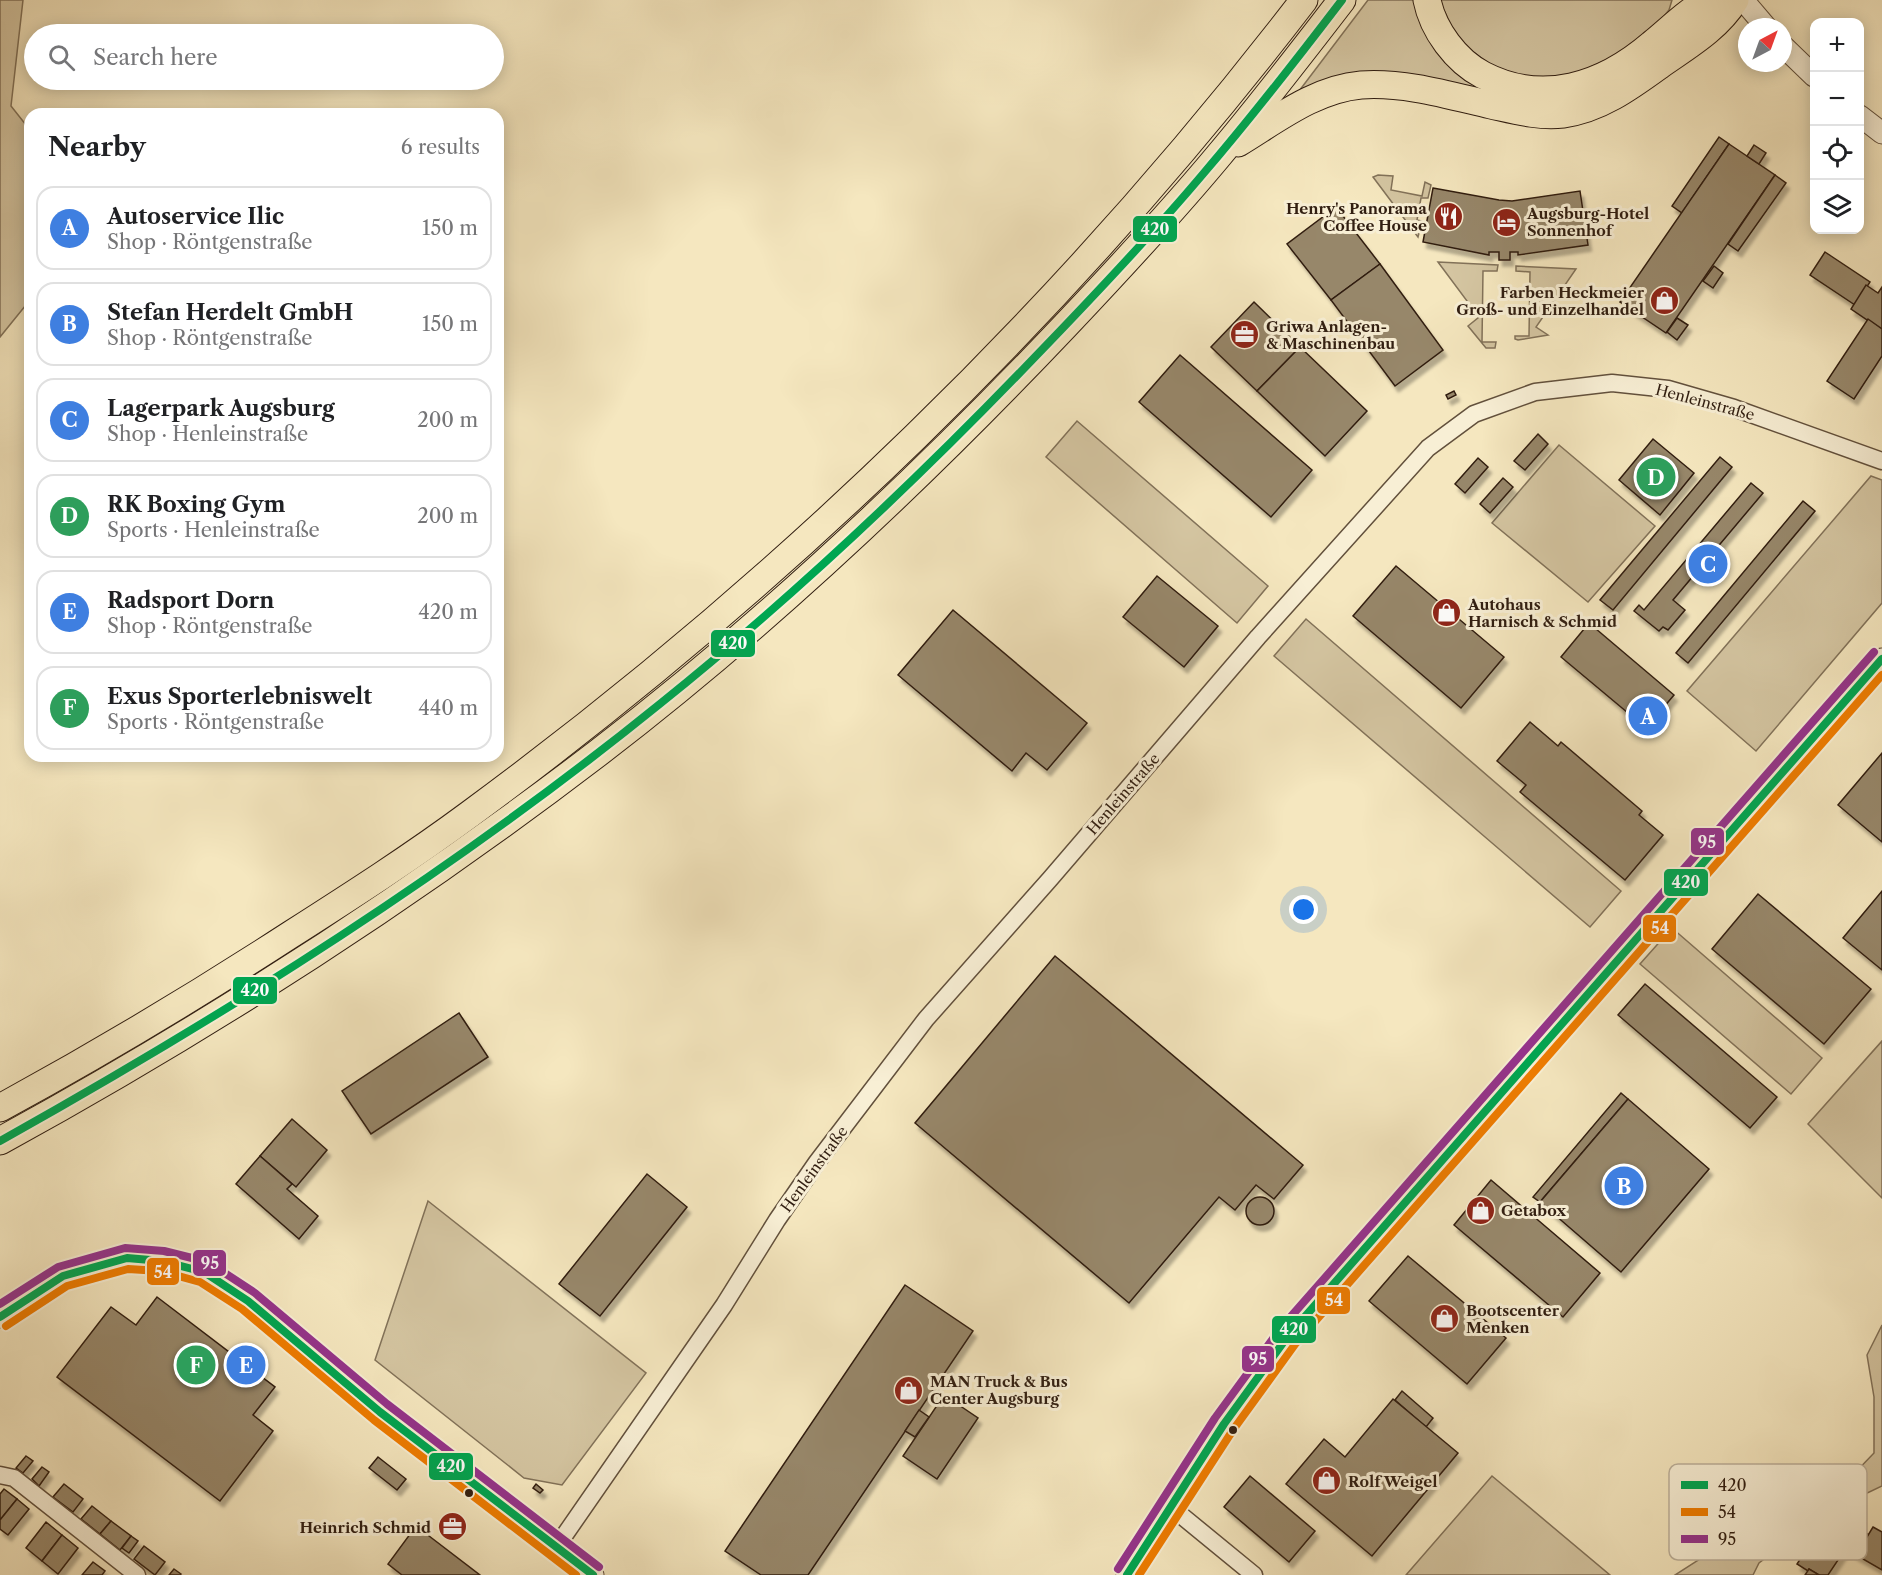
<!DOCTYPE html>
<meta charset="utf-8">
<style>
:root{--surface:#fff;--page:#f6f6f6;--text:#202124;--muted:#757577;--line:#e0e0e0;--accent:#8f2418}
body{margin:0;font-family:"Libre Caslon Text",serif;background:var(--page);color:var(--text)}
.controls{position:absolute;right:18px;top:18px;display:grid;overflow:hidden;border-radius:12px;box-shadow:0 3px 15px #0003}
.controls button{width:54px;height:54px;display:grid;place-items:center;padding:0;border:0;border-bottom:2px solid var(--line);background:var(--surface);color:var(--text);font:30px sans-serif}
.compass{position:absolute;left:1738px;top:18px;width:54px;height:54px;border-radius:50%;background:var(--surface);box-shadow:0 3px 15px #0003;rotate:41deg}
.you{position:absolute;left:1304px;top:910px;width:21px;height:21px;margin:-15px;border:4px solid #fff;border-radius:50%;background:#1a73e8;box-shadow:0 0 0 9px #1a73e833}
.badge{display:grid;place-items:center;width:39px;height:39px;border-radius:50%;background:var(--accent);color:#fff;font-size:20px;font-weight:700}
.pin{position:absolute;translate:-50% -50%;border:3px solid #fff;box-shadow:0 2px 6px #0006}
.list{margin:0;padding:0;list-style:none}
h2{display:flex;justify-content:space-between;align-items:center;height:78px;margin:0;padding:0 24px;font-size:26px}
h2 small{font-size:20px;font-weight:400;color:var(--muted)}
.list li{display:grid;grid-template-columns:39px 1fr auto;gap:18px;align-items:center;box-sizing:border-box;height:84px;margin:0 12px 12px;padding:0 12px;border:2px solid var(--line);border-radius:18px}
.list b{display:block;font-size:22px;white-space:nowrap}
.list p{margin:0;font-size:20px;white-space:nowrap;color:var(--muted)}
.list em{font-size:20px;font-style:normal;color:var(--muted)}
.icon{flex:none;width:33px;height:33px;fill:none;stroke:currentColor;stroke-width:2;stroke-linecap:round;stroke-linejoin:round}
.map{position:relative;flex:none;width:1882px;height:1575px;overflow:hidden}
.search{position:absolute;background:var(--surface);box-shadow:0 3px 15px #0003;left:24px;top:24px;width:480px;height:66px;display:flex;align-items:center;gap:15px;box-sizing:border-box;padding:0 21px;border-radius:33px;color:var(--muted);font-size:22px}
.panel{position:absolute;background:var(--surface);box-shadow:0 3px 15px #0003;left:24px;top:108px;width:480px;height:654px;border-radius:18px}
.map>svg:first-child{display:block}
.green{fill:#d4c5a1;stroke:#827259;stroke-width:1.5}
.building{fill:#97876b;stroke:#311e11;stroke-width:1.5;filter:url(#shadow)}
.lines{fill:none;stroke-linecap:round;stroke-linejoin:round}
.minor-casing{stroke:#62503c;stroke-width:19}
.tertiary-casing{stroke:#62503c;stroke-width:23}
.trunk-casing{stroke:#311e11;stroke-width:29}
.minor{stroke:#f8efd5;stroke-width:16}
.tertiary{stroke:#f8efd5;stroke-width:21}
.trunk{stroke:#f5e7bf;stroke-width:27}
.bus-1-casing{stroke:#f8efd5;stroke-width:12}
.bus-2-casing{stroke:#f8efd5;stroke-width:12}
.bus-3-casing{stroke:#f8efd5;stroke-width:12}
.bus-1{stroke:#00a651;stroke-width:8}
.bus-2{stroke:#ef7c00;stroke-width:8}
.bus-3{stroke:#95348b;stroke-width:8}
.bus-dot{fill:#311e11;stroke:#f8efd5;stroke-width:2}
.labels{text-anchor:middle;dominant-baseline:central;stroke-width:6;stroke-linejoin:round;paint-order:stroke}
.poi-label{font-size:15px;font-weight:bold;fill:#311e11;stroke:#f8efd5;text-anchor:start}
.street-label{font-size:15px;fill:#311e11;stroke:#f8efd5}
.key{fill:#f8efd5;stroke:#bcb09a;stroke-width:1.5}
.key-label{font-size:16px;fill:#311e11}
.line-badge{stroke:#f8efd5;stroke-width:2}
.badge-label{font-size:16px;text-anchor:middle;font-weight:bold;fill:#fff}
</style>
<div class="map">
<svg width="1882" height="1575" viewBox="0 0 1882 1575">
<defs>
<filter id="shadow"><feDropShadow dx="3.5" dy="6" stdDeviation="1.5" flood-color="#0004"/></filter>
</defs>
<rect width="100%" height="100%" fill="#f5e7bf"/>
<filter id="stains"><feTurbulence type="fractalNoise" baseFrequency=".00333" numOctaves="4"/><feColorMatrix values="0 0 0 0 .2 0 0 0 0 .09 0 0 0 0 .02 0 0 0 .5 -.17"/></filter>
<radialGradient id="worn" r=".72"><stop offset=".6" stop-color="#630" stop-opacity="0"/><stop offset="1" stop-color="#630" stop-opacity=".3"/></radialGradient>
<g class="green">
<polygon points="0,0 23,0 11,106 30,130 30,300 0,337"/>
<polygon points="1368,0 1419,0 1454,62 1591,98 1296,95"/>
<polygon points="1439,0 1672,0 1669,10 1653,30 1622,53 1566,78 1521,76 1492,66 1464,45 1452,27"/>
<polygon points="1378,175 1393,176 1391,190 1422,196 1425,182 1431,185 1428,198 1421,198 1417,220 1422,221 1418,237 1373,177"/>
<polygon points="1438,262 1498,265 1497,271 1483,271 1482,342 1496,342 1495,348 1486,348 1468,326 1479,317"/>
<polygon points="1516,266 1576,269 1536,327 1548,335 1518,340 1515,339 1515,336 1529,336 1530,272 1516,271"/>
<polygon points="1077,421 1268,586 1237,623 1046,457"/>
<polygon points="1559,445 1655,526 1588,602 1492,523"/>
<polygon points="1871,476 1882,480 1882,603 1756,751 1687,691"/>
<polygon points="1306,619 1621,891 1590,927 1274,656"/>
<polygon points="1672,928 1822,1058 1791,1094 1640,964"/>
<polygon points="1882,1041 1882,1198 1808,1124"/>
<polygon points="428,1201 646,1373 562,1485 524,1478 375,1360"/>
<polygon points="1882,1325 1882,1486 1838,1507 1800,1532 1759,1563 1753,1575 1675,1575 1795,1498 1848,1480 1874,1453 1874,1397 1867,1355"/>
<polygon points="1492,1476 1610,1575 1406,1575"/>
</g>
<g class="building">
<polygon points="1719,137 1729,144 1682,213 1672,206"/>
<polygon points="1729,144 1775,175 1666,333 1620,302"/>
<polygon points="1754,145 1766,153 1759,164 1747,156"/>
<polygon points="1775,175 1786,183 1738,251 1728,244"/>
<polygon points="1433,188 1499,200 1512,201 1580,191 1588,245 1518,255 1518,252 1510,252 1510,260 1499,260 1499,252 1489,252 1489,255 1423,242"/>
<polygon points="1336,207 1380,264 1331,300 1287,244"/>
<polygon points="1825,252 1870,282 1855,305 1810,275"/>
<polygon points="1380,264 1443,350 1395,386 1331,300"/>
<polygon points="1714,266 1723,273 1713,288 1703,281"/>
<polygon points="1866,285 1878,293 1882,287 1882,330 1851,309"/>
<polygon points="1254,302 1300,347 1257,391 1211,347"/>
<polygon points="1677,318 1688,325 1677,340 1667,332"/>
<polygon points="1868,319 1882,329 1882,356 1854,399 1827,381"/>
<polygon points="1300,347 1367,411 1325,456 1257,391"/>
<polygon points="1180,355 1312,470 1271,517 1139,402"/>
<polygon points="1454,391 1456,395 1448,399 1446,395"/>
<polygon points="1538,434 1548,444 1525,470 1514,461"/>
<polygon points="1653,439 1694,473 1660,515 1619,480"/>
<polygon points="1720,457 1732,467 1613,610 1600,600"/>
<polygon points="1478,458 1488,467 1465,493 1455,484"/>
<polygon points="1503,478 1513,487 1490,513 1480,504"/>
<polygon points="1751,483 1763,493 1673,600 1685,610 1668,630 1663,627 1659,631 1634,611 1639,605 1644,610"/>
<polygon points="1803,501 1815,511 1688,663 1676,653"/>
<polygon points="1396,566 1504,657 1461,708 1353,616"/>
<polygon points="1157,576 1218,626 1184,667 1123,617"/>
<polygon points="953,610 1087,723 1047,770 1026,753 1012,771 898,675"/>
<polygon points="1589,623 1674,695 1646,728 1561,657"/>
<polygon points="1530,722 1558,746 1561,742 1642,811 1639,815 1663,835 1625,880 1520,792 1526,785 1497,761"/>
<polygon points="1882,753 1882,842 1838,805"/>
<polygon points="1882,891 1882,970 1843,938"/>
<polygon points="1758,894 1871,989 1824,1044 1712,949"/>
<polygon points="1055,956 1303,1165 1274,1199 1256,1185 1235,1210 1219,1197 1129,1303 915,1123"/>
<polygon points="1645,984 1777,1097 1750,1128 1618,1015"/>
<polygon points="459,1013 488,1057 371,1134 342,1091"/>
<polygon points="1621,1093 1628,1099 1540,1202 1533,1197"/>
<polygon points="1628,1099 1709,1169 1621,1272 1540,1202"/>
<polygon points="292,1119 327,1150 296,1187 260,1156"/>
<polygon points="260,1156 292,1184 287,1189 318,1216 299,1239 236,1184"/>
<polygon points="647,1174 687,1207 600,1316 559,1284"/>
<polygon points="1491,1180 1600,1273 1563,1317 1454,1225"/>
<circle cx="1260" cy="1211" r="14"/>
<polygon points="1408,1256 1506,1338 1467,1384 1369,1301"/>
<polygon points="905,1285 973,1331 808,1575 761,1575 725,1551"/>
<polygon points="157,1297 275,1387 253,1415 273,1431 220,1501 57,1377 111,1307 136,1325"/>
<polygon points="1402,1391 1433,1418 1426,1427 1395,1400"/>
<polygon points="944,1395 978,1418 937,1479 903,1456"/>
<polygon points="1393,1399 1458,1453 1372,1556 1286,1484 1324,1439 1345,1457"/>
<polygon points="919,1410 929,1417 915,1437 905,1431"/>
<polygon points="26,1456 33,1461 23,1473 16,1468"/>
<polygon points="378,1457 406,1479 397,1490 369,1468"/>
<polygon points="42,1467 49,1472 39,1486 32,1479"/>
<polygon points="1250,1476 1315,1531 1289,1562 1224,1507"/>
<polygon points="64,1484 83,1499 73,1512 53,1497"/>
<polygon points="536,1484 543,1490 540,1493 533,1488"/>
<polygon points="4,1489 17,1499 0,1520 0,1494"/>
<polygon points="17,1499 29,1509 8,1535 0,1529 0,1520"/>
<polygon points="92,1506 111,1521 100,1534 81,1519"/>
<polygon points="1843,1518 1869,1535 1856,1555 1846,1548 1828,1575 1819,1575 1809,1569 1808,1571 1797,1564 1811,1542 1821,1549"/>
<polygon points="111,1521 131,1536 120,1550 100,1534"/>
<polygon points="46,1522 62,1535 42,1561 26,1548"/>
<polygon points="416,1526 480,1575 402,1575 388,1564"/>
<polygon points="1873,1527 1882,1532 1882,1570 1856,1555"/>
<polygon points="62,1535 78,1548 58,1574 42,1561"/>
<polygon points="131,1536 138,1541 129,1553 122,1548"/>
<polygon points="144,1546 165,1562 155,1575 134,1559"/>
<polygon points="93,1562 105,1571 102,1575 82,1575"/>
<polygon points="174,1569 181,1574 180,1575 169,1575"/>
<polygon points="1809,1569 1819,1575 1805,1575"/>
</g>
<g class="lines">
<defs>
<g id="minor">
<polyline points="0,1475 14,1478 137,1575"/>
<polyline points="1171,1507 1254,1575"/>
<polyline points="557,1546 724,1305 777,1220 817,1162 926,1019 1050,879 1258,637 1428,448 1474,414 1535,392 1612,383 1668,389 1734,408 1882,461"/>
</g>
<g id="tertiary">
<polyline points="1743,0 1766,27"/>
<polyline points="1783,46 1814,76"/>
<polyline points="1860,116 1882,133"/>
<polyline points="0,1317 63,1276 127,1258 162,1261 204,1272 248,1301 380,1412 593,1575"/>
<polyline points="1127,1575 1224,1424 1288,1336 1882,659"/>
</g>
<g id="trunk">
<path d="M1427,0C1433,30 1456,61 1483,75C1543,106 1603,86 1652,44C1671,29 1689,9 1711,0"/>
<path d="M1238,143C1276,120 1315,89 1361,85C1405,82 1448,95 1491,105C1514,110 1539,117 1563,114C1600,109 1631,86 1660,65C1687,46 1717,29 1735,0"/>
<path d="M0,1108C99,1054 196,996 290,935C351,896 412,857 470,814C784,583 1067,309 1304,0"/>
<path d="M0,1141C210,1026 407,899 598,753C765,625 920,479 1065,326C1118,270 1171,213 1220,154C1262,104 1302,52 1342,0"/>
</g>
</defs>
<use href="#minor" class="minor-casing"/>
<use href="#tertiary" class="tertiary-casing"/>
<use href="#trunk" class="trunk-casing"/>
<use href="#minor" class="minor"/>
<use href="#tertiary" class="tertiary"/>
<use href="#trunk" class="trunk"/>
<defs>
<g id="bus-1">
<path d="M0,1141C231,1012 455,870 661,703C793,597 917,480 1034,358C1092,298 1149,238 1203,174C1251,118 1297,59 1342,0"/>
<polyline points="0,1317 63,1276 127,1258 162,1261 204,1272 248,1301 380,1412 593,1575"/>
<polyline points="1127,1575 1224,1424 1288,1336 1882,659"/>
</g>
<g id="bus-2">
<polyline points="6,1326 67,1286 128,1269 160,1271 200,1282 242,1309 374,1420 576,1575"/>
<polyline points="1139,1575 1233,1430 1296,1343 1882,675"/>
</g>
<g id="bus-3">
<polyline points="0,1304 58,1267 125,1248 164,1251 208,1262 255,1293 387,1404 599,1567"/>
<polyline points="1118,1569 1215,1418 1280,1329 1874,652"/>
</g>
</defs>
<use href="#bus-1" class="bus-1-casing"/>
<use href="#bus-2" class="bus-2-casing"/>
<use href="#bus-3" class="bus-3-casing"/>
<use href="#bus-1" class="bus-1"/>
<use href="#bus-2" class="bus-2"/>
<use href="#bus-3" class="bus-3"/>
</g>
<defs>
<symbol id="restaurant-disc" viewBox="-11 -11 22 22"><circle r="9.5" fill="#8f2418" stroke="#f8efd5"/><path d="M-5-6h1v4h1v-4h1v4h1v-4h1v5L-1.5 .5V6h-2V.5L-5-1ZM5-6V6H3V1.5H1.5Q1.5-4 5-6Z" fill="#fff"/></symbol>
<symbol id="hotel-disc" viewBox="-11 -11 22 22"><circle r="9.5" fill="#8f2418" stroke="#f8efd5"/><path d="M-6-4.5h1.5V1H6V5H4.5V3h-9V5H-6ZM-4 0a1.8 1.8 0 1 1 3.6 0ZM.5 0V-2.5h3Q6-2.5 6 0Z" fill="#fff"/></symbol>
<symbol id="shop-disc" viewBox="-11 -11 22 22"><circle r="9.5" fill="#8f2418" stroke="#f8efd5"/><path d="M-5-2.5h2.3a2.7 3.5 0 0 1 5.4 0H5L5.5 6h-11ZM-1.5-2.5h3a1.5 2.3 0 0 0-3 0Z" fill="#fff"/></symbol>
<symbol id="office-disc" viewBox="-11 -11 22 22"><circle r="9.5" fill="#8f2418" stroke="#f8efd5"/><path d="M-6-3h4V-5.5h4V-3h4V5H-6ZM-1-4.5V-3h2v-1.5ZM-6 0V1H6V0Z" fill="#fff"/></symbol>
</defs>
<g fill-rule="evenodd">
<use href="#restaurant-disc" x="1432" y="200" width="33" height="33"/>
<use href="#hotel-disc" x="1490" y="206" width="33" height="33"/>
<use href="#shop-disc" x="1648" y="284" width="33" height="33"/>
<use href="#office-disc" x="1228" y="318" width="33" height="33"/>
<use href="#shop-disc" x="1430" y="596" width="33" height="33"/>
<use href="#shop-disc" x="1464" y="1194" width="33" height="33"/>
<use href="#shop-disc" x="1428" y="1302" width="33" height="33"/>
<use href="#shop-disc" x="892" y="1374" width="33" height="33"/>
<use href="#shop-disc" x="1310" y="1464" width="33" height="33"/>
<use href="#office-disc" x="436" y="1510" width="33" height="33"/>
</g>
<g class="bus-dot">
<circle cx="1233" cy="1430" r="5"/>
<circle cx="469" cy="1493" r="5"/>
</g>
<g class="labels">
<g class="poi-label">
<text x="1427" y="208" text-anchor="end">Henry's Panorama<tspan x="1427" dy="17">Coffee House</tspan></text>
<text x="1527" y="213">Augsburg-Hotel<tspan x="1527" dy="17">Sonnenhof</tspan></text>
<text x="1644" y="292" text-anchor="end">Farben Heckmeier<tspan x="1644" dy="17">Groß- und Einzelhandel</tspan></text>
<text x="1266" y="326">Griwa Anlagen-<tspan x="1266" dy="17">&amp; Maschinenbau</tspan></text>
<text x="1468" y="604">Autohaus<tspan x="1468" dy="17">Harnisch &amp; Schmid</tspan></text>
<text x="1501" y="1210">Getabox</text>
<text x="1466" y="1310">Bootscenter<tspan x="1466" dy="17">Menken</tspan></text>
<text x="930" y="1381">MAN Truck &amp; Bus<tspan x="930" dy="17">Center Augsburg</tspan></text>
<text x="1348" y="1481">Rolf Weigel</text>
<text x="431" y="1527" text-anchor="end">Heinrich Schmid</text>
</g>
<g class="street-label">
<text transform="translate(1705 402) rotate(15)">Henleinstraße</text>
<text transform="translate(1123 794) rotate(-49)">Henleinstraße</text>
<text transform="translate(814 1169) rotate(-54)">Henleinstraße</text>
</g>
</g>
<rect x="1669" y="1464" width="198" height="96" rx="9" class="key"/>
<rect x="1681" y="1481" width="27" height="8" fill="#00a651"/>
<rect x="1681" y="1508" width="27" height="8" fill="#ef7c00"/>
<rect x="1681" y="1535" width="27" height="8" fill="#95348b"/>
<g class="key-label">
<text x="1718" y="1491">420</text>
<text x="1718" y="1518">54</text>
<text x="1718" y="1545">95</text>
</g>
<g class="line-badge">
<rect x="1132" y="215" width="46" height="28" rx="6" fill="#00a651"/>
<rect x="710" y="629" width="46" height="29" rx="6" fill="#00a651"/>
<rect x="1690" y="827" width="35" height="29" rx="6" fill="#95348b"/>
<rect x="1663" y="868" width="46" height="29" rx="6" fill="#00a651"/>
<rect x="1642" y="914" width="35" height="29" rx="6" fill="#ef7c00"/>
<rect x="232" y="976" width="46" height="29" rx="6" fill="#00a651"/>
<rect x="192" y="1249" width="35" height="28" rx="6" fill="#95348b"/>
<rect x="146" y="1257" width="34" height="29" rx="6" fill="#ef7c00"/>
<rect x="1316" y="1286" width="35" height="29" rx="6" fill="#ef7c00"/>
<rect x="1271" y="1315" width="46" height="29" rx="6" fill="#00a651"/>
<rect x="1241" y="1345" width="34" height="28" rx="6" fill="#95348b"/>
<rect x="428" y="1452" width="46" height="29" rx="6" fill="#00a651"/>
</g>
<g class="badge-label">
<text x="1155" y="235">420</text>
<text x="733" y="649">420</text>
<text x="1707" y="848">95</text>
<text x="1686" y="888">420</text>
<text x="1660" y="934">54</text>
<text x="255" y="996">420</text>
<text x="210" y="1269">95</text>
<text x="163" y="1278">54</text>
<text x="1334" y="1306">54</text>
<text x="1294" y="1335">420</text>
<text x="1258" y="1365">95</text>
<text x="451" y="1472">420</text>
</g>
<rect width="100%" height="100%" filter="url(#stains)"/>
<rect width="100%" height="100%" fill="url(#worn)"/>
</svg>
<div class="controls">
<button>+</button>
<button>−</button>
<button><svg class="icon" aria-label="locate" viewBox="0 0 24 24"><circle cx="12" cy="12" r="6"/><path d="M12 2v4M12 18v4M2 12h4M18 12h4"/></svg></button>
<button><svg class="icon" aria-label="layers" viewBox="0 0 24 24"><path d="M12 4l9 5-9 5-9-5zM3 14l9 5 9-5"/></svg></button>
</div>
<svg class="compass" viewBox="-18 -18 36 36"><path d="M0-13l5 13h-10z" fill="#e53935"/><path d="M0 13l5-13h-10z" fill="#757577"/></svg>
<div class="you"></div>
<div class="pin badge" style="left:1648px;top:716px;background:#3f7fe0">A</div>
<div class="pin badge" style="left:1624px;top:1186px;background:#3f7fe0">B</div>
<div class="pin badge" style="left:1708px;top:564px;background:#3f7fe0">C</div>
<div class="pin badge" style="left:1656px;top:477px;background:#2e9e5b">D</div>
<div class="pin badge" style="left:246px;top:1365px;background:#3f7fe0">E</div>
<div class="pin badge" style="left:196px;top:1365px;background:#2e9e5b">F</div>
<div class="search"><svg class="icon" aria-label="search" viewBox="0 0 24 24"><circle cx="10" cy="10" r="6"/><path d="M15 15l6 6"/></svg>Search here</div>
<section class="panel">
<h2>Nearby<small>6 results</small></h2>
<ul class="list">
<li><span class="badge" style="background:#3f7fe0">A</span><div><b>Autoservice Ilic</b><p>Shop · Röntgenstraße</p></div><em>150 m</em></li>
<li><span class="badge" style="background:#3f7fe0">B</span><div><b>Stefan Herdelt GmbH</b><p>Shop · Röntgenstraße</p></div><em>150 m</em></li>
<li><span class="badge" style="background:#3f7fe0">C</span><div><b>Lagerpark Augsburg</b><p>Shop · Henleinstraße</p></div><em>200 m</em></li>
<li><span class="badge" style="background:#2e9e5b">D</span><div><b>RK Boxing Gym</b><p>Sports · Henleinstraße</p></div><em>200 m</em></li>
<li><span class="badge" style="background:#3f7fe0">E</span><div><b>Radsport Dorn</b><p>Shop · Röntgenstraße</p></div><em>420 m</em></li>
<li><span class="badge" style="background:#2e9e5b">F</span><div><b>Exus Sporterlebniswelt</b><p>Sports · Röntgenstraße</p></div><em>440 m</em></li>
</ul>
</section>
</div>
